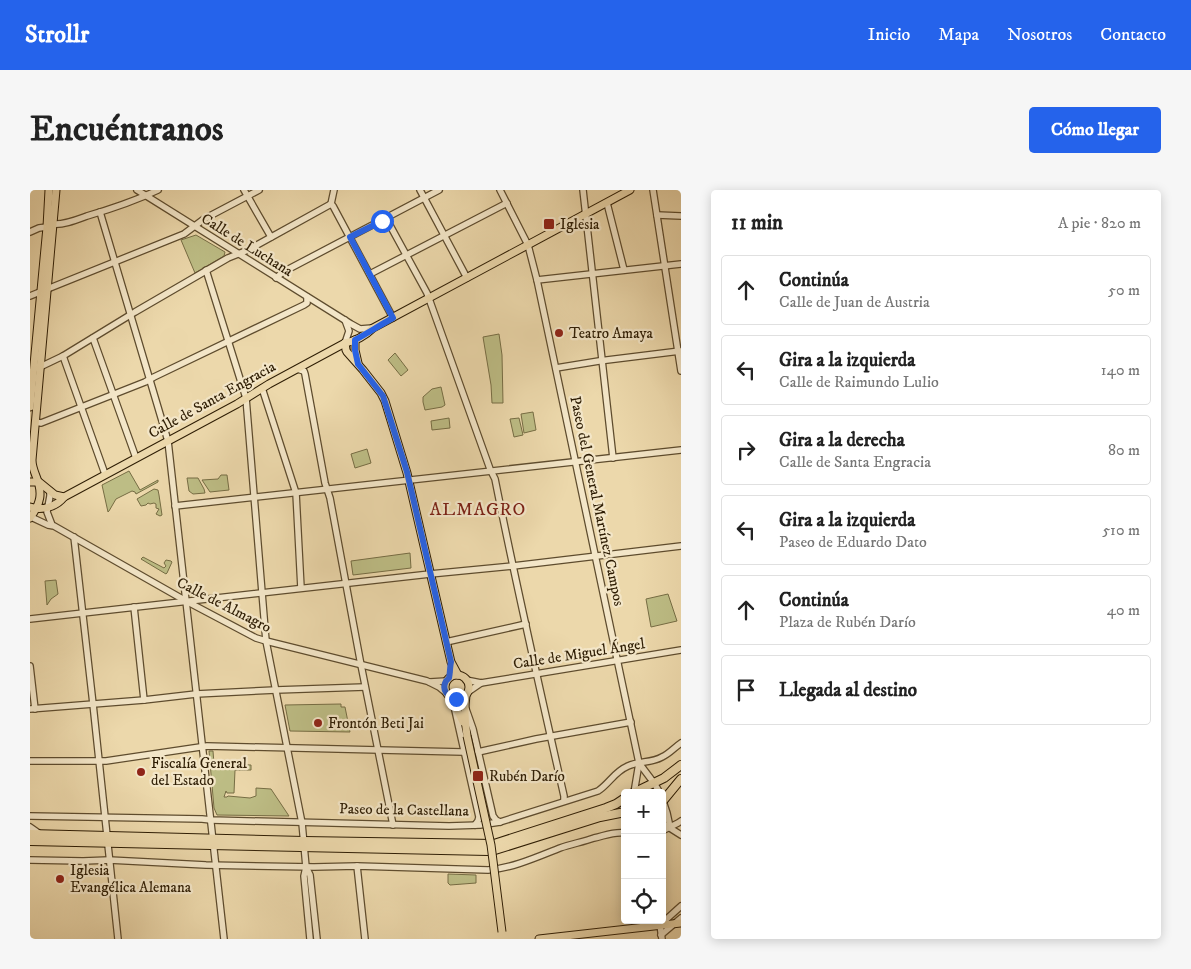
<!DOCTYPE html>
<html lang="es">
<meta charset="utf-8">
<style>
:root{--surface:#fff;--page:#f6f6f6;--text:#222;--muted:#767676;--line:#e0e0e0;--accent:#2563eb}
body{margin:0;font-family:"IM FELL DW Pica",serif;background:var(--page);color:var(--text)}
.controls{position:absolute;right:15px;bottom:15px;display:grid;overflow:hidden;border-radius:5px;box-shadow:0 2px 12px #0003}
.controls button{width:45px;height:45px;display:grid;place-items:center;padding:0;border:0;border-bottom:1px solid var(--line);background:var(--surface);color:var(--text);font:25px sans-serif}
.stop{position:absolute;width:15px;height:15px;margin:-11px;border:4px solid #2563eb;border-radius:50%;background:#fff}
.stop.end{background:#2563eb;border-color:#fff;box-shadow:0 1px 5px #0008}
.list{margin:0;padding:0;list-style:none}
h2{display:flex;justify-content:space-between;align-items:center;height:65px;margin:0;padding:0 20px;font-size:21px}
h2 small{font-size:16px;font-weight:400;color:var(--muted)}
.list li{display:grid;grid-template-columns:32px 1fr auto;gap:15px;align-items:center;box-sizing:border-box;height:70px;margin:0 10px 10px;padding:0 10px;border:1px solid var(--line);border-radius:5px}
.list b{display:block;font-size:19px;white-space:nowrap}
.list p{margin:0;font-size:16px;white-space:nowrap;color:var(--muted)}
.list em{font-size:16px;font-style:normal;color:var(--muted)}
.icon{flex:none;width:28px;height:28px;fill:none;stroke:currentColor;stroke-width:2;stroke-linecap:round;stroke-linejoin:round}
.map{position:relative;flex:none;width:651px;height:749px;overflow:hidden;border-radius:5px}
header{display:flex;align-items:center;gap:30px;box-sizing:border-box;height:70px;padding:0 25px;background:var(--accent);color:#fff}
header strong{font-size:24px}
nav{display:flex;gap:28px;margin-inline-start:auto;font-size:18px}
.intro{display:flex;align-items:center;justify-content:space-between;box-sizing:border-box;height:120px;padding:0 30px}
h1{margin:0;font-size:35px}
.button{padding:12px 22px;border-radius:5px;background:var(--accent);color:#fff;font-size:18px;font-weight:700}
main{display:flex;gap:30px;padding:0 30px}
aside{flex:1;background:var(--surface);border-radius:5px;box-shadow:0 2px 12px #0003}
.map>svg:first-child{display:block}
.green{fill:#bdbd85;stroke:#766d44}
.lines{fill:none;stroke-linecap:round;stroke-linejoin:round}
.minor-casing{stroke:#5e4c2e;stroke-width:8}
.major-casing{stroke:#2e1d04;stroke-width:9}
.highway-casing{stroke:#2e1d04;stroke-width:10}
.minor{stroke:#f3e6c8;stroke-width:5.5}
.major{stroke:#ecd8ab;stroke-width:7}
.highway{stroke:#ecd8ab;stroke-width:8}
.major-bridge-casing{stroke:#2e1d04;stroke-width:9;stroke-linecap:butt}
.major-bridge{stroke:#ecd8ab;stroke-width:7}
.route{stroke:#2563eb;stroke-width:6}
.poi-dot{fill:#8f2418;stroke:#f3e6c8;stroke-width:2}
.labels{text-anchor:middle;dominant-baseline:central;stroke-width:4.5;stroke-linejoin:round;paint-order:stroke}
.poi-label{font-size:15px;fill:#2e1d04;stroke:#f3e6c8;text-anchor:start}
.street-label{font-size:15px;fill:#2e1d04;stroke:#f3e6c8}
.quarter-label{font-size:18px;letter-spacing:1px;fill:#7a1f14;stroke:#f3e6c8}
</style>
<header>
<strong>Strollr</strong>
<nav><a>Inicio</a><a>Mapa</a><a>Nosotros</a><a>Contacto</a></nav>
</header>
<div class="intro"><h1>Encuéntranos</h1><a class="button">Cómo llegar</a></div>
<main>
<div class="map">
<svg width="651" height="749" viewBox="0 0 651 749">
<rect width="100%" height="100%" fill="#ecd8ab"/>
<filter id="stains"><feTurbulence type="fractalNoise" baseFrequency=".004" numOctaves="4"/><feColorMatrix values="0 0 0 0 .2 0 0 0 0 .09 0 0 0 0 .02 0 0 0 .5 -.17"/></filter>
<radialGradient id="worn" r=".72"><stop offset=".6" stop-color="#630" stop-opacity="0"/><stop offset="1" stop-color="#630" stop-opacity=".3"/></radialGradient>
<g class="green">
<polygon points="166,45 195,62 194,66 165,83 151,50"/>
<polygon points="469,144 472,165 473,213 462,213 461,195 453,147"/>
<polygon points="365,163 378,180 371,186 358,170"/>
<polygon points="411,197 415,215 412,217 395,220 393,212 393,207 402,199"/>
<polygon points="503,222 506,240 494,243 491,224"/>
<polygon points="419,228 420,238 402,240 401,231"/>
<polygon points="489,228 493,245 484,247 480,229"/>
<polygon points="337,259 341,273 325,278 321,264"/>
<polygon points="99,281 110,300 128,290 128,292 106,304 105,302 102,301 86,309 79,321 78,322 72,295"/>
<polygon points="191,285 197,285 199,300 180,302 172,290 188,289"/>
<polygon points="157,288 168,288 174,299 175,303 163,304 159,301"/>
<polygon points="124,299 128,300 129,305 132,325 130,326 126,324 129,319 126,318 126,314 124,313 120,314 118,313 116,315 111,316 107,309"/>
<polygon points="380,363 381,378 323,385 321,371"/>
<polygon points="113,367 134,378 136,376 134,373 136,370 141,371 142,372 137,383 136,384 111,369"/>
<polygon points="26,390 28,404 21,409 17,415 15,391"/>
<polygon points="638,404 647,431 621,437 616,409"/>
<polygon points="311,514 311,517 315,517 320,542 260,541 255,515"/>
<polygon points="179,561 183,561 184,574 221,575 221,580 205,580 204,603 197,603 196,601 194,607 197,607 198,606 220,608 226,606 226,598 241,599 259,626 187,625 184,618"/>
<polygon points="418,684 446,685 446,693 420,695 418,693"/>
</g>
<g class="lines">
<defs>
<g id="minor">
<polyline points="107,0 321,134 330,139 342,138"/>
<polyline points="214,0 241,47"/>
<polyline points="390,0 437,88"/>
<polyline points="470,0 498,55 507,90 609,573 604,603"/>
<polyline points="553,0 583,268"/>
<polyline points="623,0 651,181"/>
<polyline points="577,13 594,80"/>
<polyline points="301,14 303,16 363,128"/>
<polyline points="301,14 304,0"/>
<polyline points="70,22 138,251 194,749"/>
<polyline points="627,25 651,26"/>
<path d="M356,28L397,103L460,279L465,289C486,395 510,500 534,606V611"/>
<path d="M23,34C34,35 46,30 57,26C81,19 105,11 128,0"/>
<polyline points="0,42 9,38 17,37"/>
<polyline points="176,80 216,208 236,451 272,633 276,677 274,686 280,749"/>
<polyline points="340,84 477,13"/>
<polyline points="246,88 253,82 409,0"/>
<polyline points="507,90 651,74"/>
<polyline points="0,106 154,44 174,29 229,0"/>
<polyline points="315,130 319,141 315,153"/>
<polyline points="63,148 106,268"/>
<polyline points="33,166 75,284"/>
<polyline points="10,177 33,166 105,122 198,68 218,60 301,14"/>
<polyline points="526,178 569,171 650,161"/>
<polyline points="267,179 274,181 275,184 295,293 300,308 331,475 363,635"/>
<polyline points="232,198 266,303 271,398"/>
<polyline points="5,232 11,233 115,192 124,187 274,115 277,113 277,107"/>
<polyline points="20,301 20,306 17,322 22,335"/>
<polyline points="145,316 651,260"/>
<polyline points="1,327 18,335 24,336 156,411 226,448 236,451 397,491 409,497 415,502"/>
<polyline points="44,347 63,514 88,749"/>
<polyline points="104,417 114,510"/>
<polyline points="0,429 400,384 483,376 651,356"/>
<polyline points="416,452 496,434"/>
<polyline points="0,476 5,519"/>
<polyline points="436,490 451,493 651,460"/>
<polyline points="400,492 416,491"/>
<polyline points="438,502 451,493"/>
<polyline points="424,516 449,627 448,631 445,635"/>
<polyline points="0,519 114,510 166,504 246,500 335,497"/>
<polyline points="436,519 443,539 463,626 466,630 470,632"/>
<polyline points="448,562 506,549 601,532"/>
<polyline points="0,571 76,571 177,556 433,562"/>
<polyline points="609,573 624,593 630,603"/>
<polyline points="632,608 637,623 640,637"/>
<path d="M0,626L172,629L181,630L419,636L450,635L470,632L568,601C580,593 584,582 598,576C609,571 622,573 632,567C639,564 645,557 651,553"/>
<polyline points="632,633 651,645"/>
<polyline points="0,637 10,644"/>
<polyline points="632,641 648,633 651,631"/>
<path d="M0,670L53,671L79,670L176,675L284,677L327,676L458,680C483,678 507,667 530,658C541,654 553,652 564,648C574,646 584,641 595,643"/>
<polyline points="327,676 335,749"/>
<polyline points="276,677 280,685 287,749"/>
<polyline points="631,745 651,728"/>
<polyline points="632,749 630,735 651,716"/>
</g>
<g id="major">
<polyline points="325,150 325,160 328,173"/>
<polyline points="315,153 316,160 317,162 333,180 351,203 355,211 377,283 421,472 428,485"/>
<polyline points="0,217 17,37 19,0"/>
<polyline points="0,292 9,292 25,305 34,307"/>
<path d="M0,317C12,321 26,317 34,307L207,214L239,194L315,153C325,151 336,145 343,138L600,0"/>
<path d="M0,328C11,313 13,303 6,286C4,281 2,276 2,270L26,0"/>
<circle cx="427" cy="497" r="12"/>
<path d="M436,505C434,519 435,532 437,546"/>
<polyline points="422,509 433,532"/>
<polyline points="509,749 651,733"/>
</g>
<g id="highway">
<polyline points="603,603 634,588 651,575"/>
<polyline points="632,612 651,589"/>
<polyline points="0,644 274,651 464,654 576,618 586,614 595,608"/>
<polyline points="0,651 458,661 465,660 570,627 595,622"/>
</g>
</defs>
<use href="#minor" class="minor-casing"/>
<use href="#major" class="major-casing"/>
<use href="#highway" class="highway-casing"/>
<use href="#minor" class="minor"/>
<use href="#major" class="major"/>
<use href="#highway" class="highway"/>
<defs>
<polyline id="major-bridge" points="437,546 461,655 472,742"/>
</defs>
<use href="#major-bridge" class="major-bridge-casing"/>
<use href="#major-bridge" class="major-bridge"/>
</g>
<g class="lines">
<path class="route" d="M352,31L320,47L363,128C350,135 338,143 325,150V160L328,174L353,206L377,282L421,472C420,476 420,484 419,488C418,489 417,490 416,491C411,500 418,507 426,509"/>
</g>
<g class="poi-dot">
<rect x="513" y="28" width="12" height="12" rx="2.5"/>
<circle cx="529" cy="143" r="5"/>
<circle cx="288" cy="533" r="5"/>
<circle cx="111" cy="582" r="5"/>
<rect x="442" y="580" width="12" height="12" rx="2.5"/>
<circle cx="30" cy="689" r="5"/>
</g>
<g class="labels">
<g class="poi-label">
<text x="530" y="34">Iglesia</text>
<text x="539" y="143">Teatro Amaya</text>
<text x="298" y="533">Frontón Beti Jai</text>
<text x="121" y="573">Fiscalía General<tspan x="121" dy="17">del Estado</tspan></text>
<text x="459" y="586">Rubén Darío</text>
<text x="40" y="680">Iglesia<tspan x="40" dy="17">Evangélica Alemana</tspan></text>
</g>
<g class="street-label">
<text transform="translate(217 55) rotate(32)">Calle de Luchana</text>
<text transform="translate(182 210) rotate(-29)">Calle de Santa Engracia</text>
<text transform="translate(567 311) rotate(78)">Paseo del General Martínez Campos</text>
<text transform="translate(194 415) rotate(27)">Calle de Almagro</text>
<text transform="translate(549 464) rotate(-9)">Calle de Miguel Ángel</text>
<text transform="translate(374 620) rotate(1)">Paseo de la Castellana</text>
</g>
<g class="quarter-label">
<text x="448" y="320">ALMAGRO</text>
</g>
</g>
<rect width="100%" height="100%" filter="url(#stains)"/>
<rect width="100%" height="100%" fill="url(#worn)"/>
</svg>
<div class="controls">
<button>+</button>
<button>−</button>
<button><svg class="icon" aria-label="locate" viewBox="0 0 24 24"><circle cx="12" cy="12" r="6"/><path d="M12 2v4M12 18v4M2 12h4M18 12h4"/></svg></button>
</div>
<div class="stop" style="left:352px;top:31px"></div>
<div class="stop end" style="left:426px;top:509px"></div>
</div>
<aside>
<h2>11 min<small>A pie · 820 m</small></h2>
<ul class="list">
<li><svg class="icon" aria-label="ahead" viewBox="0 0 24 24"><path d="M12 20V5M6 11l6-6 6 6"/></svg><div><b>Continúa</b><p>Calle de Juan de Austria</p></div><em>50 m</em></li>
<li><svg class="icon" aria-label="left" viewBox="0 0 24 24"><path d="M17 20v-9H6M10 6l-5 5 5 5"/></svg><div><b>Gira a la izquierda</b><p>Calle de Raimundo Lulio</p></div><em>140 m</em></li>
<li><svg class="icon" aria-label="right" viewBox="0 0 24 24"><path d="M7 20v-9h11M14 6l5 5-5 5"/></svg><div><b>Gira a la derecha</b><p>Calle de Santa Engracia</p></div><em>80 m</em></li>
<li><svg class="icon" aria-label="left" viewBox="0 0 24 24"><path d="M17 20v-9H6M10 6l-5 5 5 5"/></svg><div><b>Gira a la izquierda</b><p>Paseo de Eduardo Dato</p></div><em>510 m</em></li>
<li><svg class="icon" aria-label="ahead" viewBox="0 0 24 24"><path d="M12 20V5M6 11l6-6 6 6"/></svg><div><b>Continúa</b><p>Plaza de Rubén Darío</p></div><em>40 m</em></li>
<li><svg class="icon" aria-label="arrive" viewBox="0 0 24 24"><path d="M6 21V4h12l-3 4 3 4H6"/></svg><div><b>Llegada al destino</b></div></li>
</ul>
</aside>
</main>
